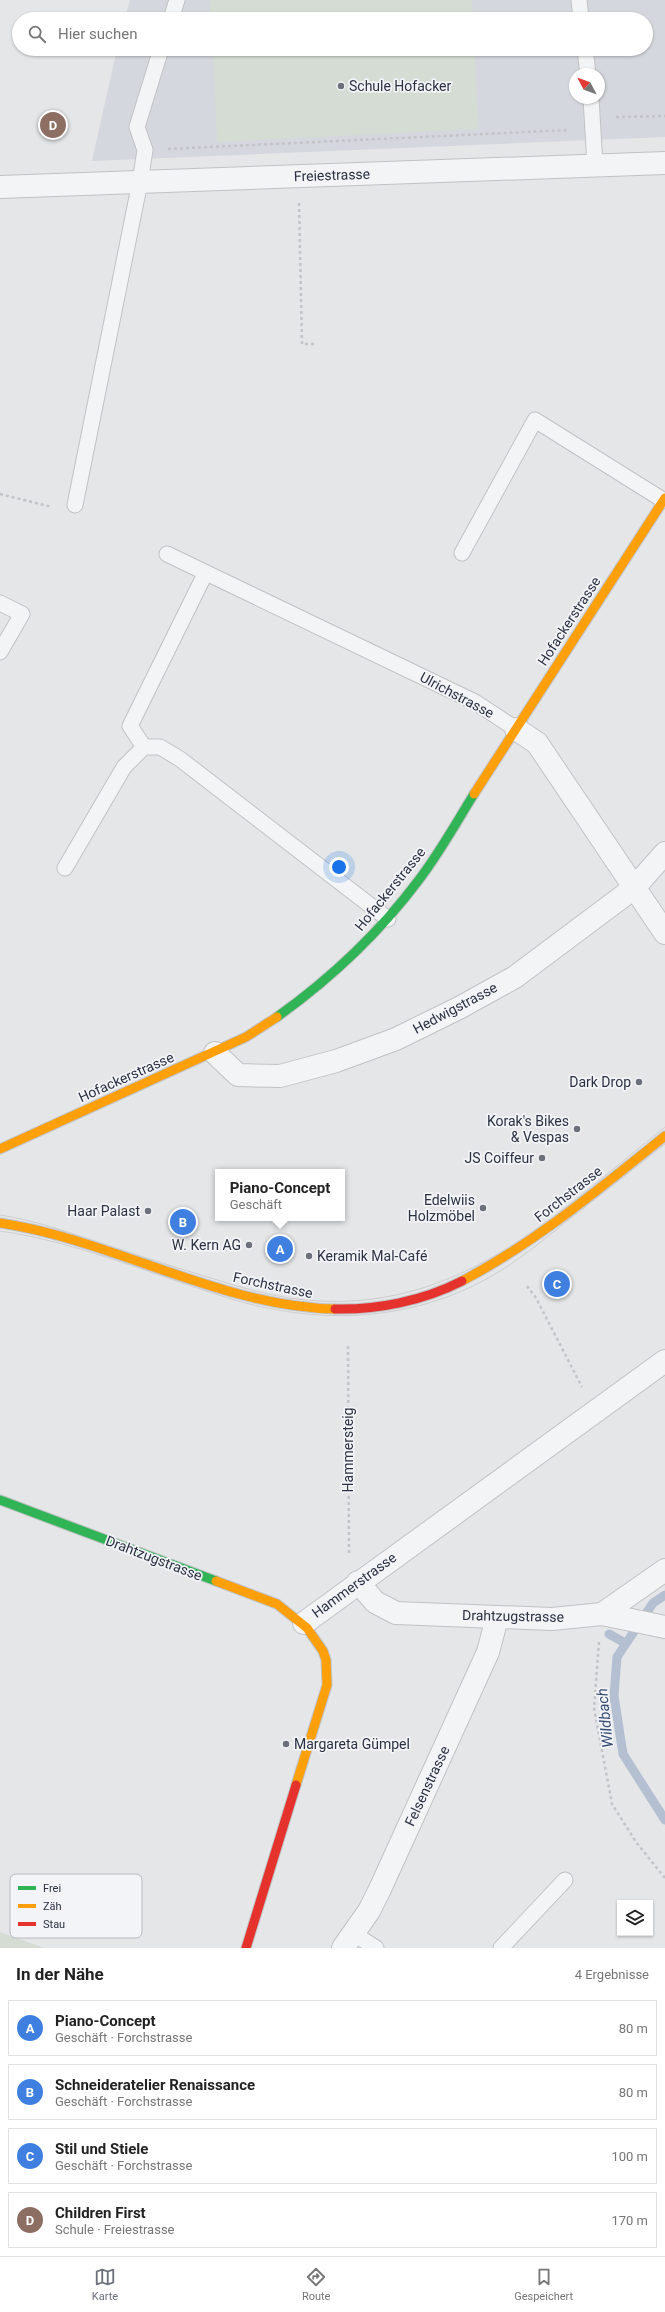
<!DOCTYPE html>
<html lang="de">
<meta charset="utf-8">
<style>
:root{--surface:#fff;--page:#f2f2f2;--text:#222;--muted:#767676;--line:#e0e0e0;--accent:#6c707b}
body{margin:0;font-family:Roboto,sans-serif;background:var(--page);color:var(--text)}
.controls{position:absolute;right:12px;bottom:12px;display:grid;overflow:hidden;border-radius:0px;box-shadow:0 1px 3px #0004}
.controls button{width:36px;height:36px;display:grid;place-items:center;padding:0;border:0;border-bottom:1px solid var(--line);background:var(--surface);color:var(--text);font:20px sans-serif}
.compass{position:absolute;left:569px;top:68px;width:36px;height:36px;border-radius:50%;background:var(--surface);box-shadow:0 1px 3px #0004;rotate:311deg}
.you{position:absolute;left:339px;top:867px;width:14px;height:14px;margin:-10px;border:3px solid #fff;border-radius:50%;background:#1a73e8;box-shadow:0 0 0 6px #1a73e833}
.badge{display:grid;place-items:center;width:26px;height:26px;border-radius:50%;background:var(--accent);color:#fff;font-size:13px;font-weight:700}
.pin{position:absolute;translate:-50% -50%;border:2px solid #fff;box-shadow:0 1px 4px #0006}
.popup{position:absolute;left:215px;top:1169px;width:130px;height:52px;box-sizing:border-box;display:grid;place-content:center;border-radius:0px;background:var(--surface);filter:drop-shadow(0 1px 3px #0005);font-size:13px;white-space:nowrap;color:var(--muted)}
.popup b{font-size:15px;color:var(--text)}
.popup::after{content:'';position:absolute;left:50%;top:100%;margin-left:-8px;border:8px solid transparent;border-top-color:var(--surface)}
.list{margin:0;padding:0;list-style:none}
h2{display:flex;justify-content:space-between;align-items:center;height:52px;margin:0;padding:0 16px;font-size:17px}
h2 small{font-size:13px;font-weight:400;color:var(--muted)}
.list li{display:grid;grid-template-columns:26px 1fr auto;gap:12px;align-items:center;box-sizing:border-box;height:56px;margin:0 8px 8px;padding:0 8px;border:1px solid var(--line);border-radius:0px}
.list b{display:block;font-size:15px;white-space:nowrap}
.list p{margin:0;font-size:13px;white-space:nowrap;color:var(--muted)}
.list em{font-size:13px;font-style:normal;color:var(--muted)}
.icon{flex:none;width:22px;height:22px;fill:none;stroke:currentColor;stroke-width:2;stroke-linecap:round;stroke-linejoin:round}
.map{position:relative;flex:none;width:665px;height:1948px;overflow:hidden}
.search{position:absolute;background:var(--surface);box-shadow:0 1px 3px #0004;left:12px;right:12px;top:12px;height:44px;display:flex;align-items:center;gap:10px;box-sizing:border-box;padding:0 14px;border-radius:22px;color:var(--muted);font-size:15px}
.sheet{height:308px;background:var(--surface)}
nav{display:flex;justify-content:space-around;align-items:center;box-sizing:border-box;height:56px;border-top:1px solid var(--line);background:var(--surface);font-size:11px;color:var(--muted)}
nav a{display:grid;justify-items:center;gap:2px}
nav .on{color:var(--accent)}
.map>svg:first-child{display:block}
.built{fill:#d4d7dd;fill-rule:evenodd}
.green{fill:#d4dcd4}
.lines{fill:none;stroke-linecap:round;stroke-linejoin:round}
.stream{stroke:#b4c0d2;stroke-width:9}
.lane-casing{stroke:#c1c2c5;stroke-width:17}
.street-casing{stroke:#c1c2c5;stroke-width:24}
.fast-casing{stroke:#c1c2c5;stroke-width:11}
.slow-casing{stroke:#c1c2c5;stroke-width:11}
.jam-casing{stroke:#c1c2c5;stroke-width:11}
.path{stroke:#c3c4c8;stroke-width:2.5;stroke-dasharray:3 3;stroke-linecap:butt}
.lane{stroke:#f3f4f5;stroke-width:15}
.street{stroke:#f3f4f5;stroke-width:22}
.fast{stroke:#30b455;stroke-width:9}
.slow{stroke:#ff9f0a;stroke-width:9}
.jam{stroke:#e5322d;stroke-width:9}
.tram{stroke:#cdced0;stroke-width:1}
.poi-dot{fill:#6c707b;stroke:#f2f4f7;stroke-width:1.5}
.labels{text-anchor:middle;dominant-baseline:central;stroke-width:3.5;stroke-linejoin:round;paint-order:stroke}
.poi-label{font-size:14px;fill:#2b3141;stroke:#f2f4f7;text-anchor:end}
.street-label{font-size:14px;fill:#2b3141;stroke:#f2f4f7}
.water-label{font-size:15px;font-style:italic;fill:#374d73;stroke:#f2f4f7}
.key{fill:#f2f4f7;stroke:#b6bac0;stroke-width:1}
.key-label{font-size:11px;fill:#2b3141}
</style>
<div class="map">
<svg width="665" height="1948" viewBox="0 0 665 1948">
<rect width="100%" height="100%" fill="#e4e6e8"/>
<path class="built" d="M130,0H665V137L92,161L117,49H646V19H125ZM575,74H599V98H575Z"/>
<g class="green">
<polygon points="210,0 472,0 473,19 211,19"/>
<polygon points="213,49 475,49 478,129 217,142"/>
<polygon points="0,1932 44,1948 0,1948"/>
</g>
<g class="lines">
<g class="stream">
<polyline points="665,1595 653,1603 617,1657 614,1696 623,1754 665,1820"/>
<polyline points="609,1634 625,1643"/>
</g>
<defs>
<g id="lane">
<polyline points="579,0 581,19"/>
<polyline points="171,19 177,0"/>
<polyline points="585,49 588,74"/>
<polyline points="591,98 595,165"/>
<polyline points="75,505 140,182 145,150 137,127 161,49"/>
<polyline points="462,553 535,420 663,500"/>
<polyline points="167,554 475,702 516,729"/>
<polyline points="0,603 22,614 0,652"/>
<polyline points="144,747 130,726 205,574"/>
<polyline points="65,868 124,767 144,747 160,747 180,759 388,919"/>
<polyline points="354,1934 376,1948"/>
<polyline points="501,1948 565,1880"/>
</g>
<g id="street">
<polyline points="0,187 665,163"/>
<polyline points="516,729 537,743 665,933"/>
<polyline points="215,1053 238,1075 280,1076 336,1061 396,1039 459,1008 515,977 634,888 665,853"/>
<polyline points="358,1582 375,1602 396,1613 552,1619 602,1614 665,1570"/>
<polyline points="602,1614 665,1627"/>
<polyline points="304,1623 665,1361"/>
<polyline points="343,1948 369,1911 380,1889 488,1652 497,1618"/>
</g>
<g id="fast">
<path d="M277,1017C330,979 379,933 418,881C439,854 456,823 474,794"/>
<polyline points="0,1500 216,1581"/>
</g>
<g id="slow">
<polyline points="474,794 665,498"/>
<polyline points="0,1149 246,1037 277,1017"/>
<path d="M0,1223C114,1240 218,1306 335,1309"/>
<path d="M462,1281C536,1242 599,1189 665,1136"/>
<polyline points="216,1581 277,1604 307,1628 323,1651 326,1660 327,1685 296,1785"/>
</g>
<g id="jam">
<path d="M335,1309C377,1310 423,1301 462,1281"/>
<polyline points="246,1948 296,1785"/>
</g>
</defs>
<use href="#lane" class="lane-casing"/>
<use href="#street" class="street-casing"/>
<use href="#fast" class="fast-casing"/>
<use href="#slow" class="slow-casing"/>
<use href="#jam" class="jam-casing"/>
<g class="path">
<polyline points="616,117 665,116"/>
<polyline points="168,149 569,130"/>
<polyline points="299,203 302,344 314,344"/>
<polyline points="0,494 52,507"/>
<polyline points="527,1286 536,1298 582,1387"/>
<polyline points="348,1346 349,1555"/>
<polyline points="599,1642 594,1708 612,1804 636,1842 665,1878"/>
</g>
<use href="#lane" class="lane"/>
<use href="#street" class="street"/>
<use href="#fast" class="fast"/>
<use href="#slow" class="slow"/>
<use href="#jam" class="jam"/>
<g class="tram">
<path d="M0,1215C32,1220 62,1230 92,1240C131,1253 171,1266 211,1278C245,1289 281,1299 318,1301C464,1309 558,1212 665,1127"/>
<path d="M0,1231C78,1242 153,1275 228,1298C316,1325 408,1323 490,1277C518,1261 542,1241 567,1221C600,1196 632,1170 665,1144"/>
</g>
</g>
<g class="poi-dot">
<circle cx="341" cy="86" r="4"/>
<circle cx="639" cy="1082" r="4"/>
<circle cx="577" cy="1129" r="4"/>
<circle cx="542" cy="1158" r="4"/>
<circle cx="483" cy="1208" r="4"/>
<circle cx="148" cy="1211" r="4"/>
<circle cx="249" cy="1245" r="4"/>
<circle cx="309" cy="1256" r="4"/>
<circle cx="286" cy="1744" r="4"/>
</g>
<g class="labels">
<g class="poi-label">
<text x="349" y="86" text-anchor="start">Schule Hofacker</text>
<text x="631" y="1082">Dark Drop</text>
<text x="569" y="1121">Korak's Bikes<tspan x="569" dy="16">&amp; Vespas</tspan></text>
<text x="534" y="1158">JS Coiffeur</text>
<text x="475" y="1200">Edelwiis<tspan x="475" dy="16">Holzmöbel</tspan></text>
<text x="140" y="1211">Haar Palast</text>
<text x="241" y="1245">W. Kern AG</text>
<text x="317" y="1256" text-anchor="start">Keramik Mal-Café</text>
<text x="294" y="1744" text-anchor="start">Margareta Gümpel</text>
</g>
<g class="street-label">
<text transform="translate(332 175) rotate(-2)">Freiestrasse</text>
<text transform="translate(569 621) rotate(-57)">Hofackerstrasse</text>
<text transform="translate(457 695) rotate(28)">Ulrichstrasse</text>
<text transform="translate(390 889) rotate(-51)">Hofackerstrasse</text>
<text transform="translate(455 1008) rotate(-28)">Hedwigstrasse</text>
<text transform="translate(126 1077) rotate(-24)">Hofackerstrasse</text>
<text transform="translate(568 1194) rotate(-38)">Forchstrasse</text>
<text transform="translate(273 1285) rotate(12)">Forchstrasse</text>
<text transform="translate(348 1450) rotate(-90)">Hammersteig</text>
<text transform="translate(154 1558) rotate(21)">Drahtzugstrasse</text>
<text transform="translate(354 1585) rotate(-36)">Hammerstrasse</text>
<text transform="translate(513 1616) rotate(1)">Drahtzugstrasse</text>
<text transform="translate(427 1786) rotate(-65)">Felsenstrasse</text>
</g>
<g class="water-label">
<text transform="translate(605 1718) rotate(-96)">Wildbach</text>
</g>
</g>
<rect x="10" y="1874" width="132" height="64" rx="6" class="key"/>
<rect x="18" y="1886" width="18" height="4" fill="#30b455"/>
<rect x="18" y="1904" width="18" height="4" fill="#ff9f0a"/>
<rect x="18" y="1922" width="18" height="4" fill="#e5322d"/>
<g class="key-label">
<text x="43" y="1892">Frei</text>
<text x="43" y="1910">Zäh</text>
<text x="43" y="1928">Stau</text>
</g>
</svg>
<div class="controls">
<button><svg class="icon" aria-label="layers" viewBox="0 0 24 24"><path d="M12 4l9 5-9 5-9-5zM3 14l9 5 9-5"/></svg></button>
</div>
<svg class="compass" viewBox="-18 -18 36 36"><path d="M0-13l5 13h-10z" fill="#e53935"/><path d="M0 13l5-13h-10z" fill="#767676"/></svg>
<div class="you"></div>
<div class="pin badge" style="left:280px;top:1249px;background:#3f7fe0">A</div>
<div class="popup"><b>Piano-Concept</b>Geschäft</div>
<div class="pin badge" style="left:183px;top:1222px;background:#3f7fe0">B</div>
<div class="pin badge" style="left:557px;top:1284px;background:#3f7fe0">C</div>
<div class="pin badge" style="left:53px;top:125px;background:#8d6e63">D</div>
<div class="search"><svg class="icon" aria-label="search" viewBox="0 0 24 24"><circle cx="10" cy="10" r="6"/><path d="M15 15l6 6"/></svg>Hier suchen</div>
</div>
<section class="sheet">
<h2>In der Nähe<small>4 Ergebnisse</small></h2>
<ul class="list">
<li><span class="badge" style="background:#3f7fe0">A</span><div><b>Piano-Concept</b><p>Geschäft · Forchstrasse</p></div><em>80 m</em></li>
<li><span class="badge" style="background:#3f7fe0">B</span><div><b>Schneideratelier Renaissance</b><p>Geschäft · Forchstrasse</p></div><em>80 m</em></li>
<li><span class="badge" style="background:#3f7fe0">C</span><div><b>Stil und Stiele</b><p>Geschäft · Forchstrasse</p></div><em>100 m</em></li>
<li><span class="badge" style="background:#8d6e63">D</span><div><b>Children First</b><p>Schule · Freiestrasse</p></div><em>170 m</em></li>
</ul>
</section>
<nav>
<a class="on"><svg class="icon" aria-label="map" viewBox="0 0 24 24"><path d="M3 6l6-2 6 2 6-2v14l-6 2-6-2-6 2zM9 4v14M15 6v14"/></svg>Karte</a>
<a><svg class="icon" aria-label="directions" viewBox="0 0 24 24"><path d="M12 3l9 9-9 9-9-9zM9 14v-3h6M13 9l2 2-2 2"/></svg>Route</a>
<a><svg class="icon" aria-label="saved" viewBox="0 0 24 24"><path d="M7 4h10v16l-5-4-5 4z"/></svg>Gespeichert</a>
</nav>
